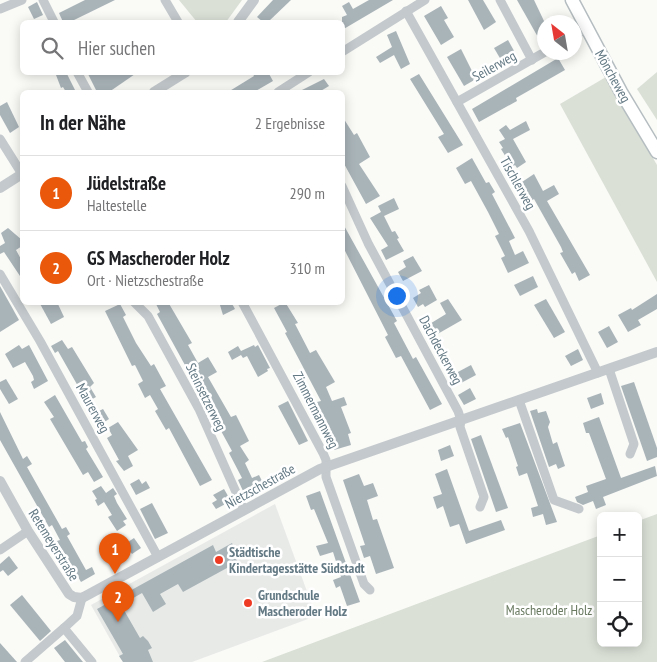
<!DOCTYPE html>
<html lang="de">
<meta charset="utf-8">
<style>
:root{--surface:#fff;--page:#f6f6f6;--text:#202124;--muted:#757577;--line:#e0e0e0;--accent:#ea580c}
body{margin:0;font-family:"PT Sans Narrow",sans-serif;background:var(--page);color:var(--text)}
.controls{position:absolute;right:15px;bottom:15px;display:grid;overflow:hidden;border-radius:8px;box-shadow:0 2px 12px #0003}
.controls button{width:45px;height:45px;display:grid;place-items:center;padding:0;border:0;border-bottom:1px solid var(--line);background:var(--surface);color:var(--text);font:25px sans-serif}
.compass{position:absolute;left:537px;top:15px;width:45px;height:45px;border-radius:50%;background:var(--surface);box-shadow:0 2px 12px #0003;rotate:329deg}
.you{position:absolute;left:396px;top:295px;width:18px;height:18px;margin:-12px;border:4px solid #fff;border-radius:50%;background:#1a73e8;box-shadow:0 0 0 8px #1a73e833}
.badge{display:grid;place-items:center;width:32px;height:32px;border-radius:50%;background:var(--accent);color:#fff;font-size:16px;font-weight:700}
.pin{position:absolute;translate:-50% -41px;filter:drop-shadow(0 1px 2px #0008)}
.pin::after{content:'';position:absolute;top:26px;width:18px;height:15px;background:inherit;clip-path:polygon(0 0,100% 0,50% 100%)}
.list{margin:0;padding:0;list-style:none}
h2{display:flex;justify-content:space-between;align-items:center;height:65px;margin:0;padding:0 20px;font-size:21px}
h2 small{font-size:16px;font-weight:400;color:var(--muted)}
.list li{display:grid;grid-template-columns:32px 1fr auto;gap:15px;align-items:center;box-sizing:border-box;height:75px;padding:0 20px;border-top:1px solid var(--line)}
.list b{display:block;font-size:19px;white-space:nowrap}
.list p{margin:0;font-size:16px;white-space:nowrap;color:var(--muted)}
.list em{font-size:16px;font-style:normal;color:var(--muted)}
.icon{flex:none;width:28px;height:28px;fill:none;stroke:currentColor;stroke-width:2;stroke-linecap:round;stroke-linejoin:round}
.map{position:relative;flex:none;width:657px;height:662px;overflow:hidden}
.search{position:absolute;background:var(--surface);box-shadow:0 2px 12px #0003;left:20px;top:20px;width:325px;height:55px;display:flex;align-items:center;gap:12px;box-sizing:border-box;padding:0 18px;border-radius:8px;color:var(--muted);font-size:19px}
.panel{position:absolute;background:var(--surface);box-shadow:0 2px 12px #0003;left:20px;top:90px;width:325px;height:215px;border-radius:8px}
.map>svg:first-child{display:block}
.built{fill:#e8eae8}
.green{fill:#dae0d6}
.building{fill:#a9b4b9}
.lines{fill:none;stroke-linecap:round;stroke-linejoin:round}
.secondary-casing{stroke:#b5bdc1;stroke-width:15}
.minor{stroke:#c3c9cc;stroke-width:9}
.tertiary{stroke:#c3c9cc;stroke-width:10}
.secondary{stroke:#fff;stroke-width:12}
.poi-dot{fill:#ee3c24;stroke:#fff;stroke-width:2}
.labels{text-anchor:middle;dominant-baseline:central;stroke-width:5;stroke-linejoin:round;paint-order:stroke}
.street-label{font-size:14px;fill:#637984;stroke:#fff}
.poi-label{font-size:14px;font-weight:bold;fill:#637984;stroke:#fff;text-anchor:start}
.park-label{font-size:14px;fill:#6a7b62;stroke:#fff}
</style>
<div class="map">
<svg width="657" height="662" viewBox="0 0 657 662">
<rect width="100%" height="100%" fill="#fafaf7"/>
<polygon class="built" points="275,504 316,616 192,662 123,662 91,605"/>
<g class="green">
<polygon points="179,0 242,0 226,22 197,22"/>
<polygon points="657,72 657,120 637,89"/>
<polygon points="606,77 657,165 657,282 560,104"/>
<polygon points="657,514 657,662 262,662 601,535 601,643 638,643 638,521"/>
</g>
<g class="building">
<polygon points="85,0 115,0 70,22 63,22 59,13"/>
<polygon points="273,0 291,0 268,22 263,22 257,17"/>
<polygon points="369,0 393,0 342,30 342,17 347,15 342,6 349,2 353,9"/>
<polygon points="468,0 483,0 496,22 484,30"/>
<polygon points="517,0 534,0 544,21 544,46 543,46"/>
<polygon points="37,2 43,15 34,19 28,7"/>
<polygon points="441,6 448,18 444,20 454,37 441,45 424,16"/>
<polygon points="396,31 410,64 401,69 394,55 380,63 376,57 392,47 387,35"/>
<polygon points="508,40 518,58 504,65 494,48"/>
<polygon points="461,49 476,79 464,86 447,57"/>
<polygon points="558,58 565,70 516,98 517,101 479,122 472,109"/>
<polygon points="62,72 66,72 76,92 66,92 63,87 61,88 56,75"/>
<polygon points="87,72 138,72 109,92 97,92"/>
<polygon points="252,72 268,72 273,81 254,92 228,92 254,76"/>
<polygon points="419,74 463,145 448,153 438,137 444,134 410,79"/>
<polygon points="324,79 329,86 319,92 298,92"/>
<polygon points="7,102 19,127 10,133 0,115 0,106"/>
<polygon points="342,116 354,135 357,133 370,157 359,164 380,196 366,204 342,160"/>
<polygon points="526,121 530,130 513,139 526,162 517,168 515,165 512,167 501,149 503,148 499,142 505,139 499,130 506,125 510,130"/>
<polygon points="472,158 486,183 489,182 495,192 492,194 515,238 509,241 515,255 523,251 529,263 508,273 501,258 505,256 495,236 499,234 488,212 471,181 465,184 456,168"/>
<polygon points="534,174 543,191 554,185 559,194 547,201 590,275 579,281 575,272 572,274 560,253 563,252 561,247 534,199 531,201 527,195 522,182"/>
<polygon points="394,198 399,209 384,216 392,232 395,231 399,238 397,239 404,251 386,260 381,250 388,246 370,218 381,212 378,206"/>
<polygon points="342,222 397,321 394,323 413,359 416,357 442,404 430,410 401,356 396,358 385,337 388,335 342,245"/>
<polygon points="8,228 22,240 22,246 16,250 22,261 22,279 4,252 0,254 0,246 5,243 1,233"/>
<polygon points="413,256 422,271 403,281 398,272 406,267 403,261"/>
<polygon points="533,276 538,287 520,296 514,285"/>
<polygon points="429,285 437,300 425,307 423,304 418,307 413,298 421,293 419,290"/>
<polygon points="0,286 19,320 0,332"/>
<polygon points="657,294 657,309 638,320 641,325 628,332 618,315 631,308 632,310"/>
<polygon points="448,299 462,320 434,336 428,325 446,314 440,303"/>
<polygon points="546,299 565,332 554,338 534,305"/>
<polygon points="39,302 57,302 64,317 51,324"/>
<polygon points="155,302 168,302 192,343 188,345 198,363 208,357 217,372 208,377 231,417 236,415 249,441 240,446 249,460 245,463 252,478 259,475 263,483 243,491 238,480 242,478 229,453 232,451 157,314 160,312"/>
<polygon points="219,302 231,302 235,309 223,315"/>
<polygon points="285,302 298,323 295,324 310,353 316,350 335,382 326,387 332,401 344,397 347,405 341,407 351,433 348,434 351,445 334,450 317,402 321,401 285,333 287,332 274,308"/>
<polygon points="120,304 126,315 123,317 136,343 151,366 154,364 166,386 160,389 212,480 200,486 169,428 166,430 155,411 158,409 150,395 145,398 138,384 143,381 135,365 132,366 105,311"/>
<polygon points="609,326 618,342 607,348 598,332"/>
<polygon points="62,340 68,349 72,347 94,383 90,387 96,397 87,402 58,351 55,353 51,346"/>
<polygon points="19,345 22,349 29,345 48,381 34,389 31,382 34,380 33,376 25,362 13,368 5,354"/>
<polygon points="254,345 255,347 258,345 270,368 267,369 268,371 258,377 247,356 243,358 241,355 232,360 228,352 238,346 241,351"/>
<polygon points="578,349 583,360 571,366 565,356"/>
<polygon points="471,365 476,375 461,383 456,373"/>
<polygon points="6,379 18,399 9,404 0,389 0,382"/>
<polygon points="634,382 657,448 657,457 647,461 621,386"/>
<polygon points="470,388 476,399 464,405 458,395"/>
<polygon points="601,393 604,404 591,409 587,398"/>
<polygon points="55,395 82,442 85,441 88,447 86,449 103,477 94,482 88,472 83,475 50,419 54,417 44,402"/>
<polygon points="288,401 308,441 299,445 278,406"/>
<polygon points="103,409 109,419 100,425 91,415"/>
<polygon points="537,409 538,413 546,411 550,422 548,427 553,444 557,442 565,466 558,469 556,464 549,467 530,411"/>
<polygon points="0,412 23,459 27,456 32,464 27,467 62,529 66,527 70,534 67,536 86,570 92,567 95,574 81,582 57,541 60,540 52,525 49,527 0,440"/>
<polygon points="599,417 621,478 655,466 657,476 603,497 606,505 596,509 593,501 583,505 577,502 575,497 588,492 586,486 606,479 589,433 586,433 583,423"/>
<polygon points="118,422 138,450 128,456 133,466 124,471 116,461 119,460 107,438 112,435 108,428"/>
<polygon points="520,423 557,522 546,525 543,514 533,517 531,508 538,506 527,473 519,476 516,467 518,466 508,437 506,438 502,429"/>
<polygon points="481,435 508,508 496,512 471,439"/>
<polygon points="450,445 454,456 441,461 438,450"/>
<polygon points="447,469 469,531 501,520 505,530 466,544 459,524 450,527 443,506 437,509 433,497 442,494 435,474"/>
<polygon points="359,474 364,486 373,483 378,496 367,500 373,520 377,519 394,568 376,574 370,556 364,558 360,546 365,545 343,480"/>
<polygon points="139,479 142,484 146,481 150,488 136,495 130,484"/>
<polygon points="101,486 106,493 113,488 117,494 114,496 117,503 127,519 123,521 126,525 117,531 108,517 112,515 104,502 98,506 95,500 97,499 92,491"/>
<polygon points="224,489 231,501 216,509 212,503 217,500 213,495"/>
<polygon points="320,491 360,602 347,606 340,586 336,588 333,580 341,577 333,552 320,556 316,546 328,543 314,509 311,510 306,496"/>
<polygon points="152,503 168,533 155,539 140,509"/>
<polygon points="134,538 141,548 132,554 125,544"/>
<polygon points="232,543 236,552 233,554 238,562 183,592 178,584 160,594 166,604 153,612 142,593 121,605 140,638 143,636 148,641 152,648 148,650 153,662 123,662 119,656 123,654 97,609 213,545 216,552"/>
<polygon points="9,556 18,568 8,576 3,570 0,572 0,564"/>
<polygon points="22,595 51,631 40,641 10,605"/>
<polygon points="65,640 78,656 83,662 65,662 54,648"/>
<polygon points="0,643 17,662 0,662"/>
</g>
<g class="lines">
<defs>
<polyline id="secondary" points="572,0 621,92 657,152"/>
</defs>
<use href="#secondary" class="secondary-casing"/>
<g class="minor">
<polyline points="43,0 54,22"/>
<polyline points="165,0 178,22"/>
<polyline points="500,0 532,60"/>
<polyline points="0,9 22,0"/>
<polyline points="406,11 529,231 598,373"/>
<polyline points="574,36 587,28"/>
<polyline points="342,52 425,0"/>
<polyline points="77,72 88,92"/>
<polyline points="278,92 309,72"/>
<polyline points="457,102 545,52"/>
<polyline points="0,139 22,174"/>
<polyline points="342,186 368,243 458,411 461,420 460,427 484,497 480,507"/>
<polyline points="0,274 40,341 158,557"/>
<polyline points="134,302 148,316 199,409 244,510"/>
<polyline points="242,302 323,453 326,460 326,477 364,584 370,590"/>
<polyline points="609,369 634,444 630,454"/>
<polyline points="519,400 554,500 579,509"/>
<polyline points="0,550 28,531"/>
<polyline points="82,598 77,616 64,628 92,662"/>
<polyline points="25,662 64,628"/>
</g>
<g class="tertiary">
<polyline points="238,22 254,0"/>
<polyline points="154,92 186,72"/>
<polyline points="0,188 22,174"/>
<polyline points="0,481 28,531 69,594 74,597 82,598 320,469 657,352"/>
</g>
<use href="#secondary" class="secondary"/>
</g>
<g class="poi-dot">
<circle cx="219" cy="560" r="5"/>
<circle cx="248" cy="603" r="5"/>
</g>
<g class="labels">
<g class="street-label">
<text transform="translate(494 66) rotate(-29)">Seilerweg</text>
<text transform="translate(613 76) rotate(61)">Möncheweg</text>
<text transform="translate(518 183) rotate(61)">Tischlerweg</text>
<text transform="translate(441 350) rotate(62)">Dachdeckerweg</text>
<text transform="translate(206 397) rotate(64)">Steinsetzerweg</text>
<text transform="translate(93 408) rotate(61)">Maurerweg</text>
<text transform="translate(316 410) rotate(63)">Zimmermannweg</text>
<text transform="translate(260 486) rotate(-29)">Nietzschestraße</text>
<text transform="translate(54 545) rotate(58)">Retemeyerstraße</text>
</g>
<g class="poi-label">
<text x="229" y="552">Städtische<tspan x="229" dy="16">Kindertagesstätte Südstadt</tspan></text>
<text x="258" y="595">Grundschule<tspan x="258" dy="16">Mascheroder Holz</tspan></text>
</g>
<g class="park-label">
<text x="549" y="610">Mascheroder Holz</text>
</g>
</g>
</svg>
<div class="controls">
<button>+</button>
<button>−</button>
<button><svg class="icon" aria-label="locate" viewBox="0 0 24 24"><circle cx="12" cy="12" r="6"/><path d="M12 2v4M12 18v4M2 12h4M18 12h4"/></svg></button>
</div>
<svg class="compass" viewBox="-18 -18 36 36"><path d="M0-13l5 13h-10z" fill="#e53935"/><path d="M0 13l5-13h-10z" fill="#757577"/></svg>
<div class="you"></div>
<div class="pin badge" style="left:115px;top:574px">1</div>
<div class="pin badge" style="left:118px;top:622px">2</div>
<div class="search"><svg class="icon" aria-label="search" viewBox="0 0 24 24"><circle cx="10" cy="10" r="6"/><path d="M15 15l6 6"/></svg>Hier suchen</div>
<section class="panel">
<h2>In der Nähe<small>2 Ergebnisse</small></h2>
<ul class="list">
<li><span class="badge">1</span><div><b>Jüdelstraße</b><p>Haltestelle</p></div><em>290 m</em></li>
<li><span class="badge">2</span><div><b>GS Mascheroder Holz</b><p>Ort · Nietzschestraße</p></div><em>310 m</em></li>
</ul>
</section>
</div>
